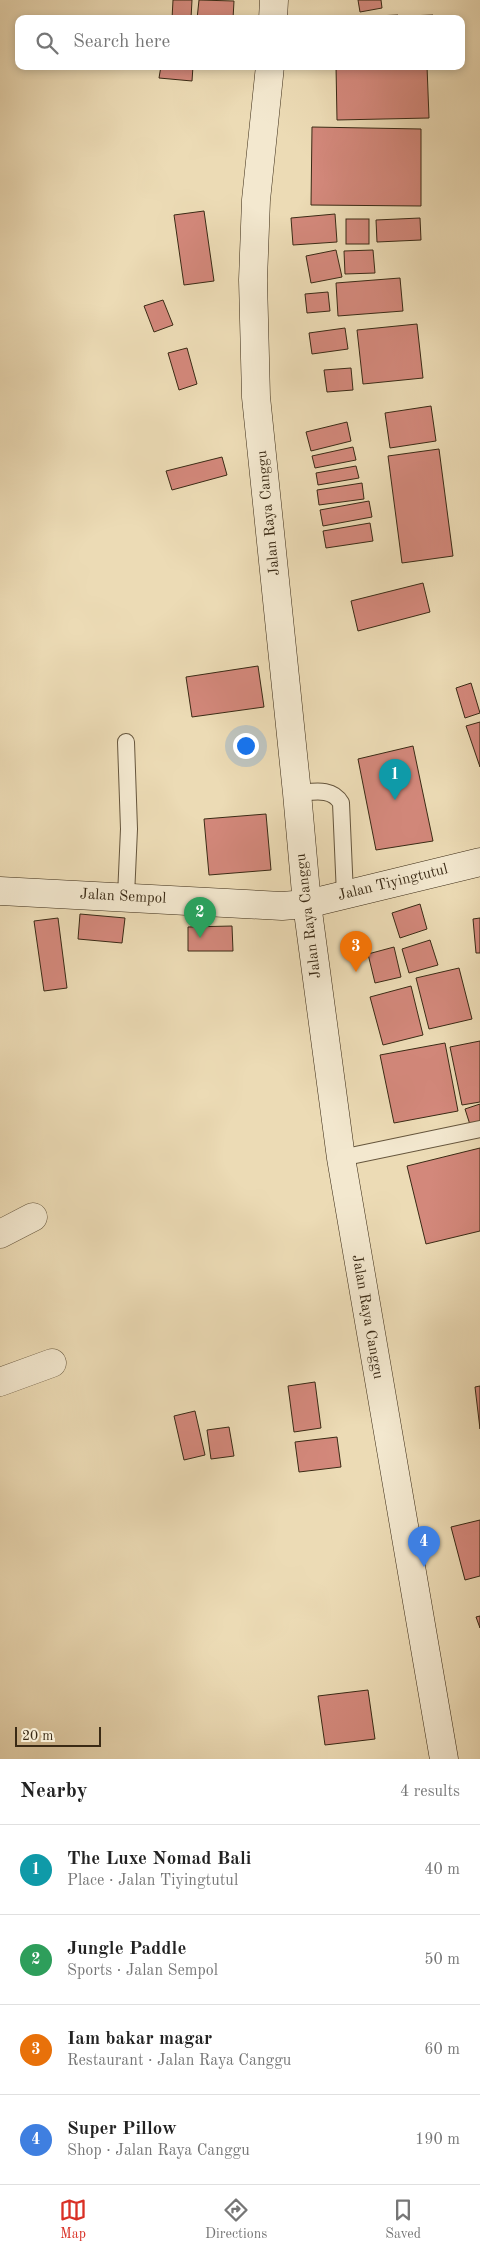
<!DOCTYPE html>
<meta charset="utf-8">
<style>
:root{--surface:#fff;--page:#f2f2f2;--text:#222;--muted:#767676;--line:#e0e0e0;--accent:#d93025}
body{margin:0;font-family:"Old Standard TT",serif;background:var(--page);color:var(--text)}
.scale{position:absolute;left:15px;bottom:12px;width:86px;box-sizing:border-box;padding-left:5px;border:2px solid #3a2a15;border-top:0;font-size:14px;line-height:18px;white-space:nowrap;color:#3a2a15;-webkit-text-stroke:4px #f3e8cf;paint-order:stroke}
.you{position:absolute;left:245px;top:745px;width:18px;height:18px;margin:-12px;border:4px solid #fff;border-radius:50%;background:#1a73e8;box-shadow:0 0 0 8px #1a73e833}
.badge{display:grid;place-items:center;width:32px;height:32px;border-radius:50%;background:var(--accent);color:#fff;font-size:16px;font-weight:700}
.pin{position:absolute;translate:-50% -41px;filter:drop-shadow(0 1px 2px #0008)}
.pin::after{content:'';position:absolute;top:26px;width:18px;height:15px;background:inherit;clip-path:polygon(0 0,100% 0,50% 100%)}
.list{margin:0;padding:0;list-style:none}
h2{display:flex;justify-content:space-between;align-items:center;height:65px;margin:0;padding:0 20px;font-size:21px}
h2 small{font-size:16px;font-weight:400;color:var(--muted)}
.list li{display:grid;grid-template-columns:32px 1fr auto;gap:15px;align-items:center;box-sizing:border-box;height:90px;padding:0 20px;border-top:1px solid var(--line)}
.list b{display:block;font-size:19px;white-space:nowrap}
.list p{margin:0;font-size:16px;white-space:nowrap;color:var(--muted)}
.list em{font-size:16px;font-style:normal;color:var(--muted)}
.icon{flex:none;width:28px;height:28px;fill:none;stroke:currentColor;stroke-width:2;stroke-linecap:round;stroke-linejoin:round}
.map{position:relative;flex:none;width:480px;height:1759px;overflow:hidden}
.search{position:absolute;background:var(--surface);box-shadow:0 2px 8px #0003;left:15px;right:15px;top:15px;height:55px;display:flex;align-items:center;gap:12px;box-sizing:border-box;padding:0 18px;border-radius:10px;color:var(--muted);font-size:19px}
.sheet{height:425px;background:var(--surface)}
nav{display:flex;justify-content:space-around;align-items:center;box-sizing:border-box;height:70px;border-top:1px solid var(--line);background:var(--surface);font-size:14px;color:var(--muted)}
nav a{display:grid;justify-items:center;gap:2px}
nav .on{color:var(--accent)}
.map>svg:first-child{display:block}
.building{fill:#d3887b;stroke:#3a2a15}
.lines{fill:none;stroke-linecap:round;stroke-linejoin:round}
.lane-casing{stroke:#66563d;stroke-width:18}
.street-casing{stroke:#66563d;stroke-width:29}
.secondary-casing{stroke:#3a2a15;stroke-width:29}
.lane{stroke:#f3e8cf;stroke-width:16}
.street{stroke:#f3e8cf;stroke-width:28}
.secondary{stroke:#f3e8cf;stroke-width:28}
.labels{text-anchor:middle;dominant-baseline:central;stroke-width:4;stroke-linejoin:round;paint-order:stroke}
.street-label{font-size:15px;fill:#3a2a15;stroke:#f3e8cf}
</style>
<div class="map">
<svg width="480" height="1759" viewBox="0 0 480 1759">
<rect width="100%" height="100%" fill="#ecdbb5"/>
<filter id="stains"><feTurbulence type="fractalNoise" baseFrequency=".004" numOctaves="4"/><feColorMatrix values="0 0 0 0 .2 0 0 0 0 .09 0 0 0 0 .02 0 0 0 .5 -.17"/></filter>
<radialGradient id="worn" r=".72"><stop offset=".6" stop-color="#630" stop-opacity="0"/><stop offset="1" stop-color="#630" stop-opacity=".3"/></radialGradient>
<g class="building">
<polygon points="173,0 192,0 191,19 172,19"/>
<polygon points="199,0 234,1 233,19 197,19"/>
<polygon points="358,0 381,0 382,8 360,12"/>
<polygon points="398,15 398,19 353,19 353,17"/>
<polygon points="433,15 434,19 408,19 408,16"/>
<polygon points="161,66 193,66 192,81 159,78"/>
<polygon points="336,66 427,66 429,118 337,120"/>
<polygon points="312,127 421,129 421,206 311,205"/>
<polygon points="204,211 214,281 184,285 174,215"/>
<polygon points="335,214 337,242 293,245 291,218"/>
<polygon points="420,218 421,240 377,242 376,220"/>
<rect x="346" y="219" width="23" height="25"/>
<polygon points="336,250 342,277 311,283 306,256"/>
<polygon points="373,250 375,273 345,274 344,251"/>
<polygon points="400,278 403,311 338,316 336,283"/>
<polygon points="328,292 330,311 307,313 305,294"/>
<polygon points="163,300 173,325 154,332 144,306"/>
<polygon points="417,324 423,378 363,384 357,330"/>
<polygon points="345,328 348,349 312,354 309,333"/>
<polygon points="187,348 197,384 179,390 168,353"/>
<polygon points="351,368 353,390 327,392 324,370"/>
<polygon points="431,406 436,441 390,448 385,413"/>
<polygon points="347,422 351,441 311,451 306,432"/>
<polygon points="353,447 356,460 315,468 312,456"/>
<polygon points="439,449 453,556 402,563 388,456"/>
<polygon points="222,457 227,475 172,490 166,471"/>
<polygon points="356,466 359,478 318,485 316,473"/>
<polygon points="362,483 364,499 319,505 317,490"/>
<polygon points="369,501 372,517 323,526 320,510"/>
<polygon points="370,523 373,541 326,548 323,531"/>
<polygon points="423,583 430,612 358,631 351,601"/>
<polygon points="258,666 264,707 192,717 186,677"/>
<polygon points="471,683 480,713 465,718 456,688"/>
<polygon points="480,722 480,767 466,726"/>
<polygon points="413,746 433,841 376,850 358,759"/>
<polygon points="266,814 271,870 209,875 204,819"/>
<polygon points="420,904 427,929 400,938 392,913"/>
<polygon points="80,914 125,918 122,943 78,939"/>
<polygon points="58,918 67,988 44,991 34,921"/>
<polygon points="480,918 480,953 476,953 473,919"/>
<polygon points="232,926 233,951 188,951 188,927"/>
<polygon points="430,940 438,965 409,973 402,949"/>
<polygon points="394,947 401,977 375,983 368,954"/>
<polygon points="459,968 472,1019 429,1029 416,978"/>
<polygon points="411,986 423,1035 383,1045 370,997"/>
<polygon points="480,1041 480,1102 462,1105 450,1047"/>
<polygon points="445,1043 458,1111 394,1123 380,1055"/>
<polygon points="480,1104 480,1128 472,1131 465,1109"/>
<polygon points="480,1148 480,1231 426,1244 407,1166"/>
<polygon points="315,1382 321,1428 294,1432 288,1386"/>
<polygon points="480,1386 480,1429 475,1387"/>
<polygon points="195,1411 205,1455 184,1460 174,1416"/>
<polygon points="229,1427 234,1456 211,1459 207,1430"/>
<polygon points="337,1437 341,1467 299,1472 295,1442"/>
<polygon points="480,1520 480,1576 465,1580 451,1527"/>
<polygon points="480,1616 480,1628 476,1617"/>
<polygon points="368,1690 375,1739 325,1745 318,1696"/>
</g>
<g class="lines">
<defs>
<g id="lane">
<path d="M297,793C313,792 332,787 341,803L345,895"/>
<polyline points="126,896 129,829 126,742"/>
<polyline points="341,1158 480,1129"/>
</g>
<g id="street">
<polyline points="0,1234 33,1217"/>
<polyline points="0,1382 52,1363"/>
</g>
<g id="secondary">
<polyline points="273,19 274,0"/>
<polyline points="270,66 256,200 253,280 256,397 297,793 307,904 341,1158 444,1759"/>
<polyline points="0,891 282,906 307,904 480,862"/>
</g>
</defs>
<use href="#lane" class="lane-casing"/>
<use href="#street" class="street-casing"/>
<use href="#secondary" class="secondary-casing"/>
<use href="#lane" class="lane"/>
<use href="#street" class="street"/>
<use href="#secondary" class="secondary"/>
</g>
<g class="labels">
<g class="street-label">
<text transform="translate(269 513) rotate(-96)">Jalan Raya Canggu</text>
<text transform="translate(393 883) rotate(-14)">Jalan Tiyingtutul</text>
<text transform="translate(123 897) rotate(3)">Jalan Sempol</text>
<text transform="translate(309 916) rotate(-97)">Jalan Raya Canggu</text>
<text transform="translate(367 1317) rotate(80)">Jalan Raya Canggu</text>
</g>
</g>
<rect width="100%" height="100%" filter="url(#stains)"/>
<rect width="100%" height="100%" fill="url(#worn)"/>
</svg>
<div class="scale">20 m</div>
<div class="you"></div>
<div class="pin badge" style="left:395px;top:800px;background:#0f9aa8">1</div>
<div class="pin badge" style="left:200px;top:938px;background:#2e9e5b">2</div>
<div class="pin badge" style="left:356px;top:972px;background:#e8710a">3</div>
<div class="pin badge" style="left:424px;top:1567px;background:#3f7fe0">4</div>
<div class="search"><svg class="icon" aria-label="search" viewBox="0 0 24 24"><circle cx="10" cy="10" r="6"/><path d="M15 15l6 6"/></svg>Search here</div>
</div>
<section class="sheet">
<h2>Nearby<small>4 results</small></h2>
<ul class="list">
<li><span class="badge" style="background:#0f9aa8">1</span><div><b>The Luxe Nomad Bali</b><p>Place · Jalan Tiyingtutul</p></div><em>40 m</em></li>
<li><span class="badge" style="background:#2e9e5b">2</span><div><b>Jungle Paddle</b><p>Sports · Jalan Sempol</p></div><em>50 m</em></li>
<li><span class="badge" style="background:#e8710a">3</span><div><b>Iam bakar magar</b><p>Restaurant · Jalan Raya Canggu</p></div><em>60 m</em></li>
<li><span class="badge" style="background:#3f7fe0">4</span><div><b>Super Pillow</b><p>Shop · Jalan Raya Canggu</p></div><em>190 m</em></li>
</ul>
</section>
<nav>
<a class="on"><svg class="icon" aria-label="map" viewBox="0 0 24 24"><path d="M3 6l6-2 6 2 6-2v14l-6 2-6-2-6 2zM9 4v14M15 6v14"/></svg>Map</a>
<a><svg class="icon" aria-label="directions" viewBox="0 0 24 24"><path d="M12 3l9 9-9 9-9-9zM9 14v-3h6M13 9l2 2-2 2"/></svg>Directions</a>
<a><svg class="icon" aria-label="saved" viewBox="0 0 24 24"><path d="M7 4h10v16l-5-4-5 4z"/></svg>Saved</a>
</nav>
